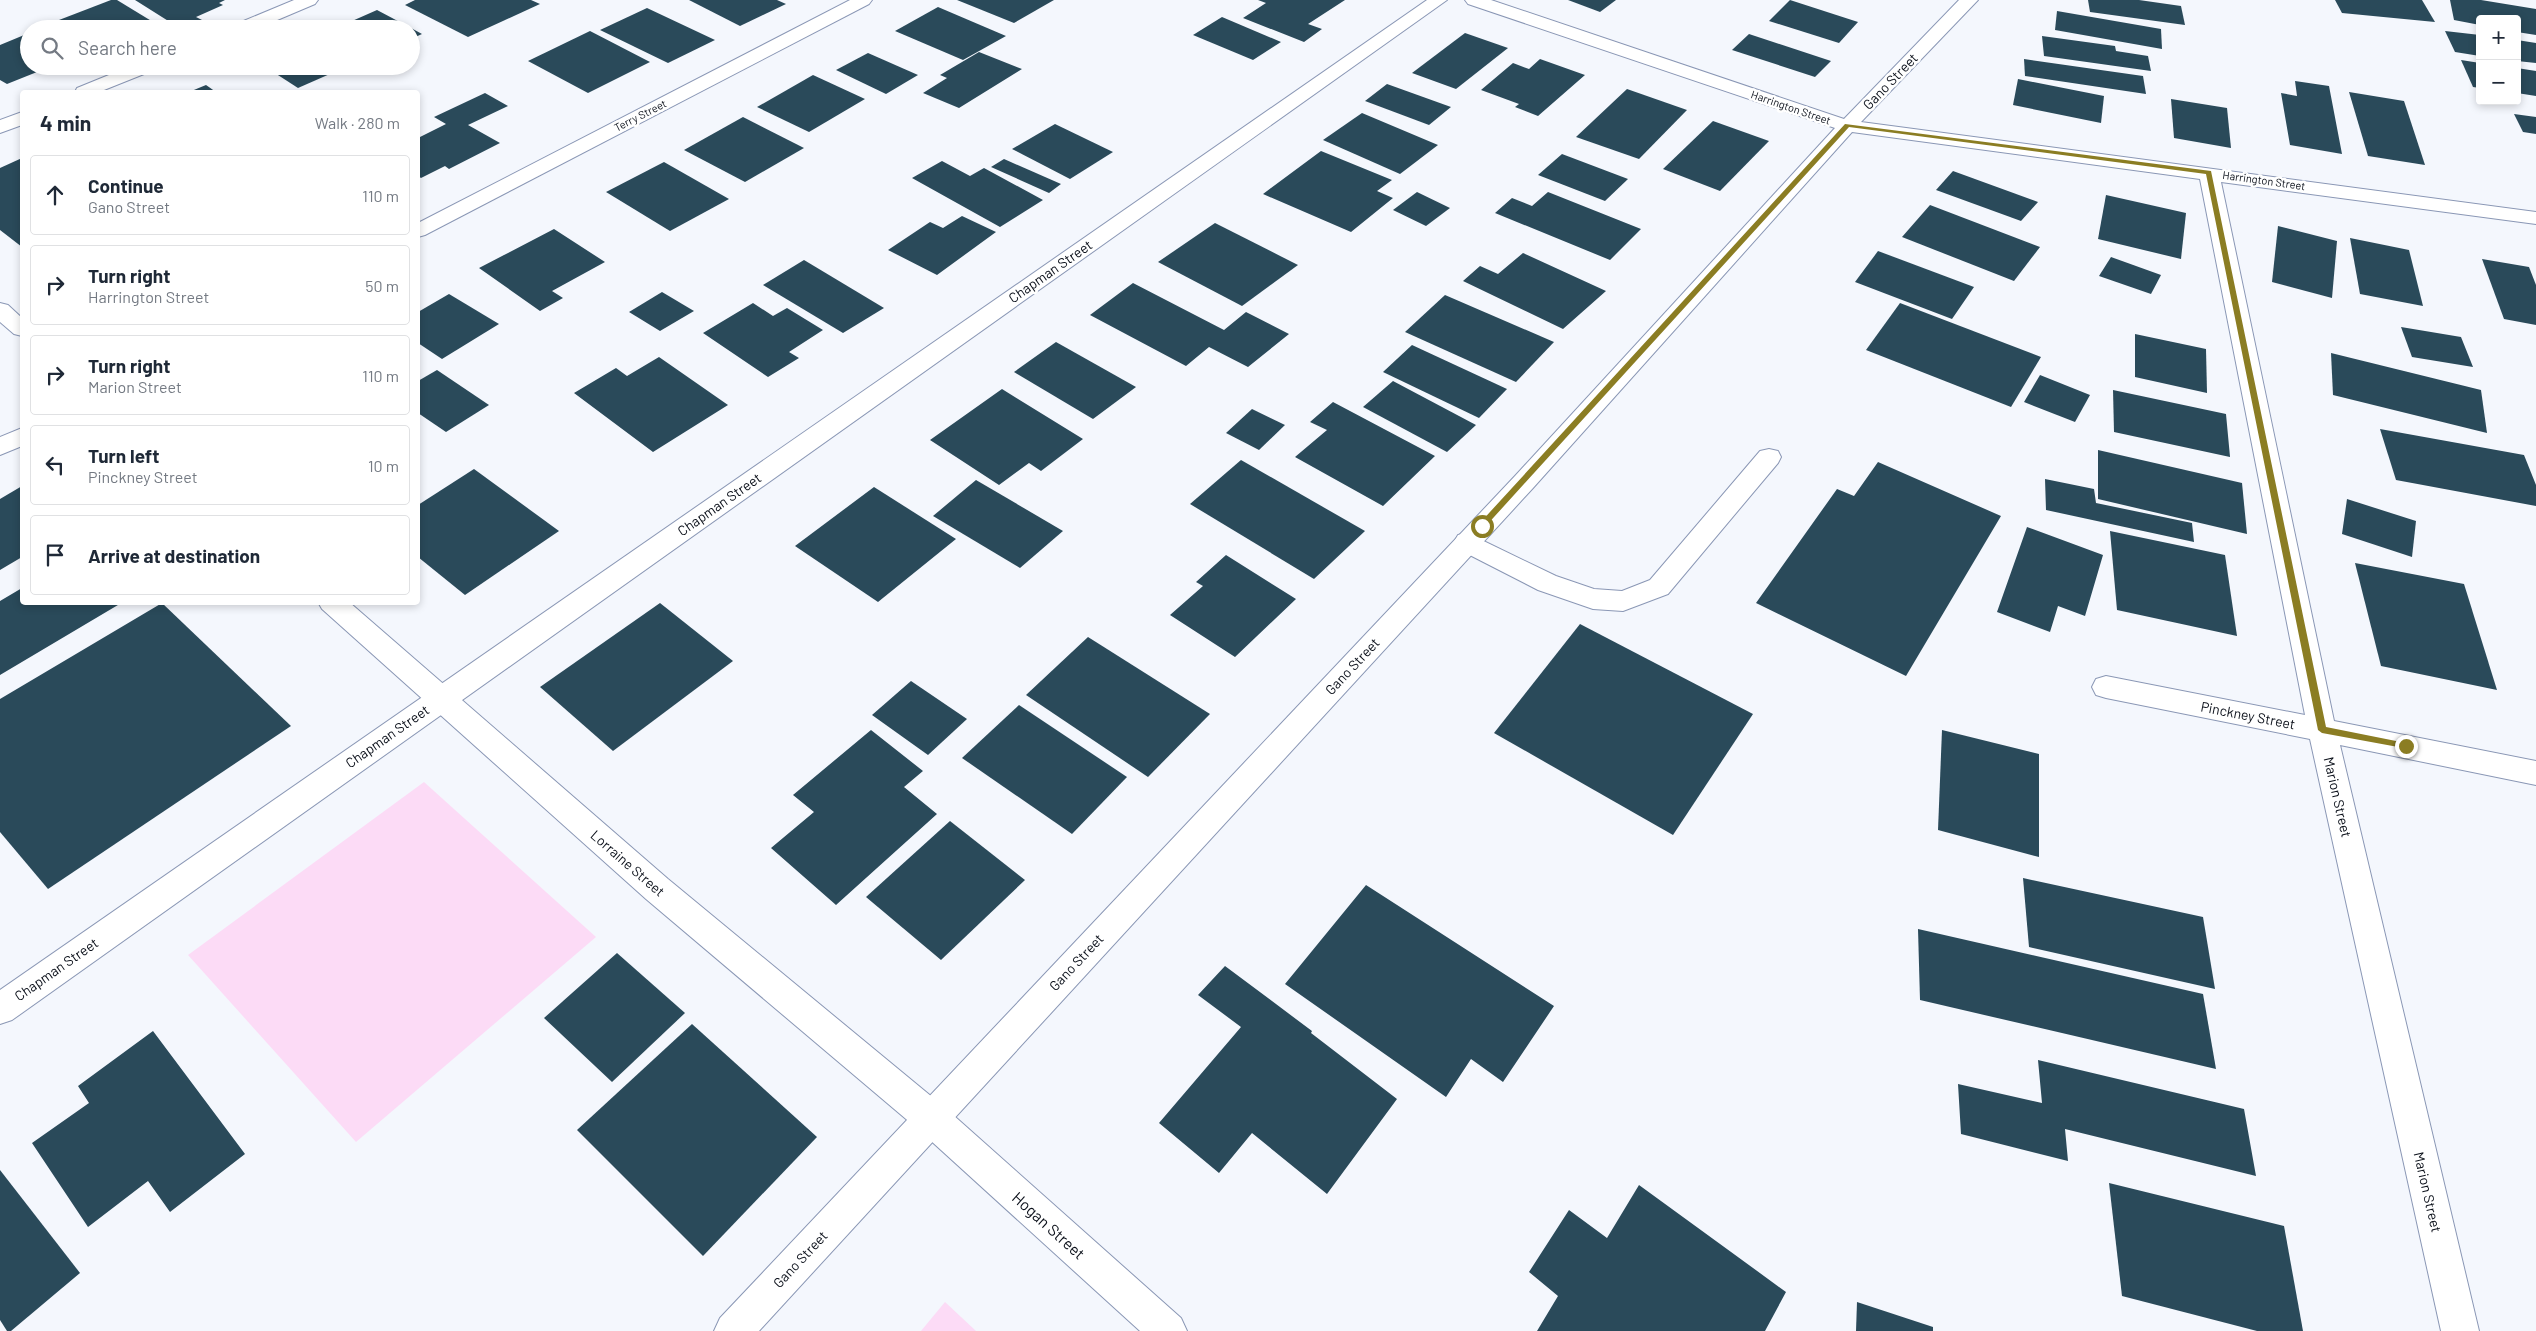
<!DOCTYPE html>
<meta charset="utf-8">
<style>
:root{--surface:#fff;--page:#f2f2f3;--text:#1f2937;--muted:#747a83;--line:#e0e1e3}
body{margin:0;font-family:Barlow,sans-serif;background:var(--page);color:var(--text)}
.controls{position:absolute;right:15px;top:15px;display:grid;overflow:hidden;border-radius:5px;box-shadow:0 2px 8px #0003}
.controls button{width:45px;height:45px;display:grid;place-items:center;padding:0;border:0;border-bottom:1px solid var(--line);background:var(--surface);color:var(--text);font:25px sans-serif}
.stop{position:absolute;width:15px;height:15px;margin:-11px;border:4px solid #8b7d23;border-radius:50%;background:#fff}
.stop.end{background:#8b7d23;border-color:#fff;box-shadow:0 1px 5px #0008}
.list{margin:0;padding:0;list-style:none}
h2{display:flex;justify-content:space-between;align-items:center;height:65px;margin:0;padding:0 20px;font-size:21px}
h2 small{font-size:16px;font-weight:400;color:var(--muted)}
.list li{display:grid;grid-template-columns:32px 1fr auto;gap:15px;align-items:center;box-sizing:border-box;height:80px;margin:0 10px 10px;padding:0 10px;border:1px solid var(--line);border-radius:5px}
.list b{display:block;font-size:19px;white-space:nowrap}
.list p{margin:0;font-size:16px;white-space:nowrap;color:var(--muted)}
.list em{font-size:16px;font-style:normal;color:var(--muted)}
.icon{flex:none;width:28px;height:28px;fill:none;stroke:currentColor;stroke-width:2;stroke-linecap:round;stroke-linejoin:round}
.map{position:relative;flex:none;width:2536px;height:1331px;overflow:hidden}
.search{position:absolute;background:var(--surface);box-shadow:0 2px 8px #0003;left:20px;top:20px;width:400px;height:55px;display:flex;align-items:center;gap:12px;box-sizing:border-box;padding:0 18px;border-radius:28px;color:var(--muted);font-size:19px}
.panel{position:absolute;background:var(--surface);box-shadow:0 2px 8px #0003;left:20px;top:90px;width:400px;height:515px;border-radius:5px}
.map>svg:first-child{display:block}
.green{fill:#fcdbf6}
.building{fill:#2a4a5a}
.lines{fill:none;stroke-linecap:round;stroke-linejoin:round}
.lane-casing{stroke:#8a97b5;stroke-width:2}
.street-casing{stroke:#8a97b5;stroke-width:2}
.secondary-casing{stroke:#8a97b5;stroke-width:2}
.lane{fill:#fff;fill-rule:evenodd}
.street{fill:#fff;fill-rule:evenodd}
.secondary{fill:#fff;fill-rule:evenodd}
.route{fill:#8b7d23}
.labels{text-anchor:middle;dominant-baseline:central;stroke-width:5;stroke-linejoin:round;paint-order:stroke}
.far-street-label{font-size:11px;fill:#0b101a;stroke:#fff}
.street-label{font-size:14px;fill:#0b101a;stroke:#fff}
.near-street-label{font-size:16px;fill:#0b101a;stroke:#fff}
</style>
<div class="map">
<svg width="2536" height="1331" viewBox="0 0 2536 1331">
<rect width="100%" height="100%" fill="#f4f7fd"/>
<g class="green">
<polygon points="424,782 596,937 356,1142 188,955"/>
<polygon points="945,1302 976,1331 921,1331"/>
</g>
<g class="building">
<polygon points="111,0 117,0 158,25 148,29 73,29 59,20"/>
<polygon points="135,0 225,0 219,3 223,5 196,17 204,21 181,29"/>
<polygon points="415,0 531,0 540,4 468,37 405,5"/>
<polygon points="689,0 777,0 786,4 740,26"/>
<polygon points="957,0 1054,0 1014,23"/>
<polygon points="1258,0 1345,0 1308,24 1322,29 1304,42 1243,18 1266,3"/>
<polygon points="1568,0 1616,0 1600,12"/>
<polygon points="1790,0 1858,22 1839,43 1769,21"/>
<polygon points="2088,0 2139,0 2181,6 2185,25 2090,12"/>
<polygon points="2335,0 2422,0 2435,22 2342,13"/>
<polygon points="2450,0 2481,0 2536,9 2536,35 2517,32 2517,19 2480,19 2480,25 2454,20"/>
<polygon points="938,7 1006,36 963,60 895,31"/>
<polygon points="647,8 715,40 668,63 600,30"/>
<polygon points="377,10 411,28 422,34 411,39 411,29 334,29"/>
<polygon points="2057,11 2161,29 2162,49 2055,30"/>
<polygon points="1222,17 1281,42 1253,60 1193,35"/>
<polygon points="590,31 650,62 588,93 528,61"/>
<polygon points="2445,31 2480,35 2480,56 2455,52"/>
<polygon points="29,33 29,66 52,66 7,84 0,80 0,45"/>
<polygon points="1465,33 1508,48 1456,89 1412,73"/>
<polygon points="1749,34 1831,61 1815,77 1732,50"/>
<polygon points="2042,36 2115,46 2116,51 2148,56 2151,71 2044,56"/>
<polygon points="2517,40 2536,43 2536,63 2517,61"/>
<polygon points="979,52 1022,69 959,108 923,93 947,78 940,75"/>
<polygon points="868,53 918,75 886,94 836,70"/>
<polygon points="1540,59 1585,75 1538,116 1515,107 1519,104 1481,90 1513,63 1529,69"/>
<polygon points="2024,59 2143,76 2146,94 2025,76"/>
<polygon points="2461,60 2480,63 2480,88 2473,87"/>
<polygon points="264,66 348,66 298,88"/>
<polygon points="2517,68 2536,71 2536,96 2517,93"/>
<polygon points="813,75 865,99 809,132 757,107"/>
<polygon points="2018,79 2104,96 2101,123 2013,105"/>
<polygon points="2295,81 2329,86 2342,154 2290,145 2281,93 2297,96"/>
<polygon points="1387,84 1451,107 1429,125 1365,101"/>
<polygon points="206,85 216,92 189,92"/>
<polygon points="1627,89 1687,110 1639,159 1576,137"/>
<polygon points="2349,92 2404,101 2425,165 2368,156"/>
<polygon points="485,93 508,106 468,125 500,143 449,169 445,166 421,178 418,176 418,138 446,124 434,117"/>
<polygon points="2171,99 2227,108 2231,148 2174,138"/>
<polygon points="1362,113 1438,145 1400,174 1323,140"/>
<polygon points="2514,114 2536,117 2536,134 2523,132"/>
<polygon points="743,117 804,148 745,182 684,150"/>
<polygon points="1713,121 1769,141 1720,191 1663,169"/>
<polygon points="1055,124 1113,152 1070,179 1012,149"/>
<polygon points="1321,151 1392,180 1377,191 1393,198 1351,232 1263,194"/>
<polygon points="1562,154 1628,179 1605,201 1538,175"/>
<polygon points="22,158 22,247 0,230 0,168"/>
<polygon points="1004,159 1061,184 1049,193 991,167"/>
<polygon points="942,161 970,176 984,168 1043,200 1000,227 912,178"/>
<polygon points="664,162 729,199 670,231 606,192"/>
<polygon points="1953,171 2038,202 2021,221 1936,190"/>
<polygon points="1417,192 1450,208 1426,226 1393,210"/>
<polygon points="1548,192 1641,229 1610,260 1495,213 1512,198 1532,206"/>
<polygon points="2106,195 2186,213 2181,259 2098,239"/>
<polygon points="1930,205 2040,247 2014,281 1902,237"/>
<polygon points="962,216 996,232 937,275 888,250 930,222 943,228"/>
<polygon points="1215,223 1298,265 1242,306 1158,262"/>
<polygon points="2278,226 2337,241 2332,298 2272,282"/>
<polygon points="554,229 605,262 552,291 563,298 540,311 479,268"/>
<polygon points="2350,238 2409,250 2423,306 2360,294"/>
<polygon points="1878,251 1974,287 1952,319 1855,282"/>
<polygon points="1523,253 1606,291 1563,329 1463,281 1480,266 1498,274"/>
<polygon points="2111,257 2161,275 2151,294 2099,276"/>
<polygon points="2482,259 2529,267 2536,285 2536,325 2504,319"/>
<polygon points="804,260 884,308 843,333 763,285"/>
<polygon points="1133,283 1224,330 1246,312 1289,334 1248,367 1209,347 1186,366 1090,315"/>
<polygon points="662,292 694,311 660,331 629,312"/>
<polygon points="449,294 499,324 442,359 418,343 418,312"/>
<polygon points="1445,295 1554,342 1516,382 1405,332"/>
<polygon points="753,303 773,316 787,308 823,330 789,352 799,358 768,377 703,333"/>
<polygon points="1900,303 2041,357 2011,407 1866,350"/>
<polygon points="2401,327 2461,337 2473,367 2412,357"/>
<polygon points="2135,334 2206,349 2207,393 2135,377"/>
<polygon points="1056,342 1136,387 1093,419 1014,372"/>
<polygon points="1412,345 1507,389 1479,418 1383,372"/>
<polygon points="2331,353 2481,390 2487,433 2333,395"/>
<polygon points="659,357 728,405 653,452 574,393 616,368 627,376"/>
<polygon points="437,370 489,405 446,432 418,413 418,381"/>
<polygon points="2040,375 2090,395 2075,422 2024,402"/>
<polygon points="1393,381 1476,425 1447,452 1363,407"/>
<polygon points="1002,389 1083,439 1041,471 1029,463 999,485 930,440"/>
<polygon points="2113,390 2226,414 2230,457 2114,432"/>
<polygon points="1333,402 1435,456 1383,506 1295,457 1327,430 1310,422"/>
<polygon points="1252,409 1285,425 1259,450 1226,433"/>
<polygon points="2380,429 2524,455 2536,485 2536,506 2396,480"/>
<polygon points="2098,450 2242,483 2247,534 2098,499"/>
<polygon points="1241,460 1365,531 1314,579 1190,504"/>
<polygon points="1878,462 2001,516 1906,676 1756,603 1837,489 1854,496"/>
<polygon points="474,469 559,531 465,595 418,557 418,505"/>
<polygon points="2045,479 2094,489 2096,503 2192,523 2194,542 2046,510"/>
<polygon points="976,480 1063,531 1020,568 933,516"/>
<polygon points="22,486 22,557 0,570 0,499"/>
<polygon points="874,487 956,539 878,602 795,546"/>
<polygon points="2347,499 2416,521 2412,557 2342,534"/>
<polygon points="2027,527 2103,555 2085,616 2058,606 2050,632 1997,612"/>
<polygon points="2110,531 2225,555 2237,636 2117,610"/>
<polygon points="1226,555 1296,599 1235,657 1170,615 1203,586 1196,582"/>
<polygon points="2355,563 2464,584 2497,690 2381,666"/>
<polygon points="22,588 22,602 123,602 0,675 0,601"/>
<polygon points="162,603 291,726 48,889 0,832 0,699"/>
<polygon points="660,603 733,661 613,751 540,687"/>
<polygon points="1580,624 1753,714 1673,835 1494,733"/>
<polygon points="1088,637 1210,714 1148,777 1026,695"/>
<polygon points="911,681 967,719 928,755 872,715"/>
<polygon points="1019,705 1127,777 1072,834 962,758"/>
<polygon points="871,730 923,771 904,787 937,814 836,905 771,848 814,812 793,795"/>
<polygon points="1942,730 2039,754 2039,857 1938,830"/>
<polygon points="950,821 1025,880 941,960 866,897"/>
<polygon points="2023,878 2203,917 2215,989 2029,947"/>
<polygon points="1366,885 1554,1006 1503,1082 1471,1059 1446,1097 1285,984"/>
<polygon points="1918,929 2203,994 2216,1069 1920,1000"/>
<polygon points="617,953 685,1013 612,1082 544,1018"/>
<polygon points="1225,966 1312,1031 1311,1033 1397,1099 1327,1194 1252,1133 1219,1173 1159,1123 1241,1027 1198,995"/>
<polygon points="692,1024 817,1137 703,1256 577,1130"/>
<polygon points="153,1031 245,1154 170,1212 148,1181 88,1227 32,1143 89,1103 78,1086"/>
<polygon points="2038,1060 2244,1109 2256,1176 2065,1129 2068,1161 1961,1134 1958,1084 2042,1103"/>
<polygon points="0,1170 80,1273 11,1331 7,1331 0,1320"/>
<polygon points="2109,1183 2284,1226 2303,1331 2257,1331 2122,1296"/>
<polygon points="1639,1185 1786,1292 1765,1331 1537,1331 1558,1296 1529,1272 1569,1210 1607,1238"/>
<polygon points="1857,1302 1933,1327 1933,1331 1856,1331"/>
</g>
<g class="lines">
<defs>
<polygon id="lane" points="1769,449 1778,451 1781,457 1778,463 1668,594 1623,611 1593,609 1538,590 1458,549 1454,542 1458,535 1467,533 1556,576 1594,589 1622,591 1650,580 1760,451"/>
<g id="street">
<polygon points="294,0 318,0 315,4 256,29 231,29 234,25"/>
<polygon points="850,0 872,0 869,4 425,235 418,237 418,223"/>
<polygon points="1427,0 1447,0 12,1020 0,1024 0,990"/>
<polygon points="1465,0 1491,0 1844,119 1959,0 1978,0 1861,122 2536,212 2536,224 2221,182 2334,721 2536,761 2536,785 2340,745 2479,1331 2441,1331 2310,739 2106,698 2096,695 2092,687 2096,679 2106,676 2305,715 2200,179 1852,132 1533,488 759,1331 714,1331 720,1318 1515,476 1835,128 1468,4"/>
<polygon points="131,66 157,66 154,70 99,92 75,92 77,88"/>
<polygon points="22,112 22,125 0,133 0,120"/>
<polygon points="22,428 22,446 0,455 0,437"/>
</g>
<g id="secondary">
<polygon points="0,303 8,305 22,318 22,336 14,334 0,322"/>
<polygon points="318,602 349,602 668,879 943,1106 1181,1318 1187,1331 1140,1331 919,1130 646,899 322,609"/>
</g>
</defs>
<use href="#lane" class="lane-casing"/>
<use href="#street" class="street-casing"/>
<use href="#secondary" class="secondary-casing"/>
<use href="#lane" class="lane"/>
<use href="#street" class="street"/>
<use href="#secondary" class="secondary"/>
</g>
<polygon class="route" points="1845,124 2211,171 2326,727 2406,743 2410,746 2409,749 2322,733 2318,730 2206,174 1849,127 1484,528 1479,528 1479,524"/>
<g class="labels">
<g class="far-street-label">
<text transform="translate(1791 107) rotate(19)">Harrington Street</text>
<text transform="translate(640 115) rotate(-27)">Terry Street</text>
<text transform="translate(2264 180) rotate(8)">Harrington Street</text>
</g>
<g class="street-label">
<text transform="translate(1890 81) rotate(-46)">Gano Street</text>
<text transform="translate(1050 271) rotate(-35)">Chapman Street</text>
<text transform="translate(719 504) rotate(-35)">Chapman Street</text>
<text transform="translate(1352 666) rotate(-47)">Gano Street</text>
<text transform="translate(2248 715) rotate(11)">Pinckney Street</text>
<text transform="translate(387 736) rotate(-35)">Chapman Street</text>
<text transform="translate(2338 797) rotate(77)">Marion Street</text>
<text transform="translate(628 863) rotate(41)">Lorraine Street</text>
<text transform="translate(1076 962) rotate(-47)">Gano Street</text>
<text transform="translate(56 969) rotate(-35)">Chapman Street</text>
<text transform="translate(2428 1192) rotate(77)">Marion Street</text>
<text transform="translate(800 1259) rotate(-47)">Gano Street</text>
</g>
<g class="near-street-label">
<text transform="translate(1049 1225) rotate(42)">Hogan Street</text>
</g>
</g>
</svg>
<div class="controls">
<button>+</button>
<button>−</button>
</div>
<div class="stop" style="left:1482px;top:526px"></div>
<div class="stop end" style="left:2406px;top:746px"></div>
<div class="search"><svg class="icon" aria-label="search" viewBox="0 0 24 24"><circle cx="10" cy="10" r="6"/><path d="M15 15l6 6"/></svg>Search here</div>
<section class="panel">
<h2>4 min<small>Walk · 280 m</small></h2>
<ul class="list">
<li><svg class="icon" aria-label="ahead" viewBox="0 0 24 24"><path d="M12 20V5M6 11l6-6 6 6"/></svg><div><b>Continue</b><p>Gano Street</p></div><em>110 m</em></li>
<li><svg class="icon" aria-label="right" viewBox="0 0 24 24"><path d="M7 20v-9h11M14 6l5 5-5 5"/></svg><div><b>Turn right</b><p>Harrington Street</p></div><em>50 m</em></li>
<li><svg class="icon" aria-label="right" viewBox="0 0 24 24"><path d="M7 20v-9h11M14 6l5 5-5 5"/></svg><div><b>Turn right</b><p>Marion Street</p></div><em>110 m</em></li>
<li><svg class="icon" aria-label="left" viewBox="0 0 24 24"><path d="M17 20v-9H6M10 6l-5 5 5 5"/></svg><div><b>Turn left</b><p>Pinckney Street</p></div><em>10 m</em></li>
<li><svg class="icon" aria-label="arrive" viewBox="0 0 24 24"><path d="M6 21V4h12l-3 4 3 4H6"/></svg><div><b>Arrive at destination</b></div></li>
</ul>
</section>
</div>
